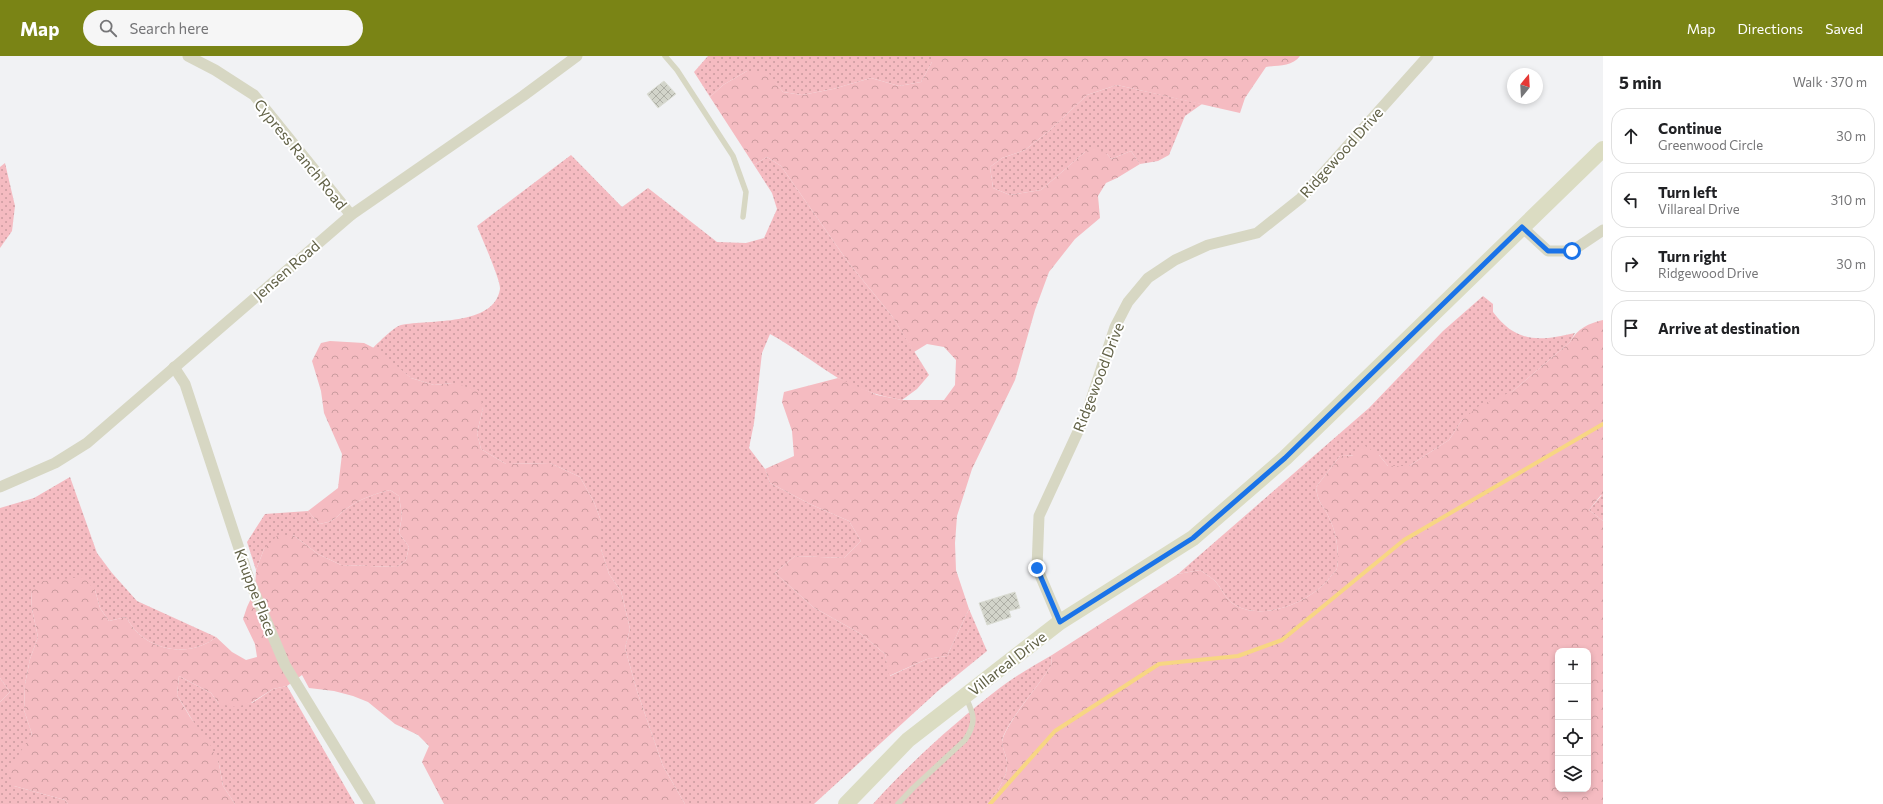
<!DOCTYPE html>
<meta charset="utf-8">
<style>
:root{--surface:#fff;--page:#f6f6f6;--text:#202124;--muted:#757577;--line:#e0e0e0;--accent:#7a8415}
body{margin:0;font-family:Commissioner,sans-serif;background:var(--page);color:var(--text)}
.controls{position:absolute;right:12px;bottom:12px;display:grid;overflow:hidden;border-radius:8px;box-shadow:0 2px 6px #0003}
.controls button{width:36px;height:36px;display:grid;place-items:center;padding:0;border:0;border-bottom:1px solid var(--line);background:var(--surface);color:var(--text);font:20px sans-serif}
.compass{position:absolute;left:1507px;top:12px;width:36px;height:36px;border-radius:50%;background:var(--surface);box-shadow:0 2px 6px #0003;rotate:18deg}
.stop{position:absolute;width:12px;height:12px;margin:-9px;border:3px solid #1a73e8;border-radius:50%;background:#fff}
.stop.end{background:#1a73e8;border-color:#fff;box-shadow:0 1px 4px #0008}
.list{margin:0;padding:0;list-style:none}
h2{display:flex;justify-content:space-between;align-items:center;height:52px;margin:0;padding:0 16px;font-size:17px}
h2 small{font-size:13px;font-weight:400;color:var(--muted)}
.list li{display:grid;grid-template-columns:26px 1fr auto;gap:12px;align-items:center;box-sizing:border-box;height:56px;margin:0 8px 8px;padding:0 8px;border:1px solid var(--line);border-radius:16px}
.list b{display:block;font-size:15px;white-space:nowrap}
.list p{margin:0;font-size:13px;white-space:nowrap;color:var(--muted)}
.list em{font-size:13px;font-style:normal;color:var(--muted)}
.icon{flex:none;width:22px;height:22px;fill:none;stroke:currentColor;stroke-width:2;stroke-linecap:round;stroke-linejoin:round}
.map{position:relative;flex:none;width:1603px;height:748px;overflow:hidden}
header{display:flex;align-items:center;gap:24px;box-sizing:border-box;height:56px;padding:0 20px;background:var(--accent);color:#fff}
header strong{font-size:19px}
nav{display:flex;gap:22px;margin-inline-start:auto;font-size:14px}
.search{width:280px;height:36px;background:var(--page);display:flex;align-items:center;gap:10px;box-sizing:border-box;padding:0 14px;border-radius:22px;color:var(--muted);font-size:15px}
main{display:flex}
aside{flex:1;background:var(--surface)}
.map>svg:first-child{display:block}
.grass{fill:url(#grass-dots)}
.forest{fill:url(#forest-crowns);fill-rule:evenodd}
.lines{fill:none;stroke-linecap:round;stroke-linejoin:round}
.stream{stroke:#f7d683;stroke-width:4}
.building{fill:url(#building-cross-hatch);stroke:#dbddd4}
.lane{stroke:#d7d7c3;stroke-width:5.5}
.street{stroke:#d7d7c3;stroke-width:11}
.secondary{stroke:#dbdcc2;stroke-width:16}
.route{stroke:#1a73e8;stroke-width:5}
.labels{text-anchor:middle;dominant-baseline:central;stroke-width:4;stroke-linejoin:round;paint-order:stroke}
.street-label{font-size:15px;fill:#616146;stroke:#fff}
</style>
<header>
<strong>Map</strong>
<div class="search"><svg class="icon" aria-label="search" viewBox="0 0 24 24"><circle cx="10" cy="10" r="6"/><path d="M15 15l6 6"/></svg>Search here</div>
<nav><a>Map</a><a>Directions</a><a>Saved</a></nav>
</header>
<main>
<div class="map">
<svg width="1603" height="748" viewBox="0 0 1603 748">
<defs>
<pattern id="grass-dots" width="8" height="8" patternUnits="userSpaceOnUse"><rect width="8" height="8" fill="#f5bbc1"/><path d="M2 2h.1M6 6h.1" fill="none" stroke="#ca9b9f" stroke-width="1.8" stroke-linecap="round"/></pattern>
<pattern id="forest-crowns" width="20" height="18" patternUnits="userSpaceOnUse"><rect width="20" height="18" fill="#f5bbc1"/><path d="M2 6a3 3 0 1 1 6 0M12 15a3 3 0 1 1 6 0" fill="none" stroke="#ca9b9f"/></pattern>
<pattern id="building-cross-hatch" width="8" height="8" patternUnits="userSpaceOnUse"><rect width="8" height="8" fill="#d2d4ca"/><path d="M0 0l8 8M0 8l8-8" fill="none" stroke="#aeafa6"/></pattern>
</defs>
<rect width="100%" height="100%" fill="#f1f2f4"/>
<g class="grass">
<polygon points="708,0 932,0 932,6 921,26 899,30 871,22 833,33 802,39 783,36 766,15 747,15 723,29 710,41 694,16"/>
<polygon points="1117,29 1202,48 1185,60 1169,99 1158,105 1140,108 1131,95 1111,103 1107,98 1085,96 1041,134 1010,139 993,132 990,111 1002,102 1025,94 1049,75 1087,39"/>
<path d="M571,99L622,151L648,132L717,186L746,187L764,182L777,153L772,137L754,109L767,101L781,110L848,206L892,260L929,319L917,333L902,344C879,340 858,333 838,322C815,308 794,291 770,278L762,297L754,367L749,392L765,413L770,427L812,449L849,465L861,485L844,502L795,500L775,517L813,551L861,578L885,598L890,620L927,603L947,600L969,553L987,595L939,634L814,748H685L663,710L637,635L625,592L630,573L621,535L609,518L601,493V465L594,446L580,421L550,407L506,408L481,393L477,377L483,352L452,327L434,329L411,322L373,292C379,286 394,271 401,269C429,263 494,271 500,233C501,225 481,180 477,170Z"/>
<polygon points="5,107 15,150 12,175 0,192 0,111"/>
<path d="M1483,240L1493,248V256C1517,288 1540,285 1575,277L1570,286L1513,335L1462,364L1449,384L1409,410H1388L1379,399L1340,400L1316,431C1318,449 1324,449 1330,464C1336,476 1340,498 1337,512C1336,516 1330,520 1328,524C1308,547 1260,567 1232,547C1225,542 1221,531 1215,525C1211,521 1205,518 1200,514L1178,518L1369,352L1443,275Z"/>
<path d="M70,421L97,497L112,517L137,545L216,581C195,599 160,597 139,578C134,574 130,567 126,561L109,565L100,552L95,534H31L32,553L38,581L30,603L25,628L24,654L32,678L24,692L14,730L65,744L68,748H0V646L10,636L0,622V452L34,442Z"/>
<path d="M390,434L399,440L402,460L399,477L409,491L406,504L397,511L341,509L318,498L293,479L264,493L256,514L247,486L265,458L308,455L319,468C338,465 335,460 349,451C362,442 375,438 390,434Z"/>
<polygon points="1602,439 1603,440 1603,465 1589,454"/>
<path d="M1052,599L1051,610C1040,628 1005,668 1002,685C1002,692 1007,700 1007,707C1008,722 996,737 987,748H873C911,706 955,666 1001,631C1017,619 1035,609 1052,599Z"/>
<polygon points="179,620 211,637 219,648 252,647 273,633 287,630 355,748 235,748 223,730 219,708 177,639"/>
</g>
<g class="forest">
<path d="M932,0H1300C1292,11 1278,9 1266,11L1245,42L1240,57L1117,29L1087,39L1049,75L1025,94L1002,102L990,111L993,132L1010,139L1041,134L1085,96L1094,91L1107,98L1111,103L1131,95L1140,108L1117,122L1106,127L1098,140L1100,162L1075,183L1049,216L1035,254L1015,324L972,413L957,460L955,487L956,514L969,553L947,600L927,603L889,620L885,598L861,578L813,551L775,517L795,500L844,502L861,485L849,465L812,449L770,427L765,413L794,400L792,375L782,346L784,336L838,322L877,339L902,344H944L955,329L956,304L944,291L927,288L914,296L892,260L848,206L781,110L767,101L754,109L710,41L723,29L747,15H767L783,36L802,39L833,33L871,22L899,30L921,26L932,6Z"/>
<path d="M1603,264V440L1601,439L1589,454L1603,465V748H987C996,737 1008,722 1007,707C1007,700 1002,692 1002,686C1005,668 1040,628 1051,610L1052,599L1178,518L1200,514C1205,518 1211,521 1215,525C1221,531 1225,542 1232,547C1260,567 1308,547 1328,524C1330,520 1336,516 1337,512C1340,498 1336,476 1330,464C1324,449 1318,449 1316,431L1340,400H1352L1365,390L1379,399L1388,410H1409L1449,384L1462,364L1479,350L1513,335L1570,286C1577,273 1589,267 1603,264ZM1558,595H1588V733H1558Z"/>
<path d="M330,285L364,287L378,294L411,322L434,329L452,327L478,334L483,352L477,377L481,393L506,408L550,407L580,421L594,446L601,465V493L609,518L621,535L630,573L625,592L637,635L663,710L685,748H444L422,706L429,690L418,679L395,668L368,646L353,640L334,635L309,632L302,619L287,630L273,633L251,647L236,651L219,648L211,637L179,620L177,639L190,661L209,686L219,708L223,730L235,748H68L65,744L14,730L8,715L32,678L24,654L25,628L30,603L38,581L32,553L31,534L43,525L83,521L95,534L100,552L109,565L126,561C130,567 134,574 139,578C160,597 195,599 216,581L232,596L246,604L257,601L255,588L243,563L247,551L255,534L256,514L264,493L277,480L293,479L318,498L341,509L397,511L406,504L409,491L399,477L402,460L399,440L390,434C375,438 362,442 349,451C335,460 338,465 319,468L308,455L338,432L342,398L324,357L321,335L312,305L321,287Z"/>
<polygon points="0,622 10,636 0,646"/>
</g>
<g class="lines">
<polyline class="stream" points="990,748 1055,675 1159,608 1238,600 1282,584 1404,484 1603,368"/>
</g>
<g class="building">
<polygon points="664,25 676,38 658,52 647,38"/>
<polygon points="1015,536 1020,552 1009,555 1011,561 987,569 979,547"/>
</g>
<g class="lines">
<g class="lane">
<polyline points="665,0 677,14 733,100 746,136 743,161"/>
<path d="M898,748L913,732L965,684C976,667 975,660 966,642"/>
</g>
<g class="street">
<polyline points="188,0 215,14 254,39 351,159"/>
<polyline points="1522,171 1548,195 1572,195 1603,174"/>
<polyline points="174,311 185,328 250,526 285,609 370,748"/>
<polyline points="0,431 55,407 87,387 351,159 523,40 577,0"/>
<polyline points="1060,566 1037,512 1039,460 1087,356 1115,271 1128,246 1148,222 1175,204 1208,189 1257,177 1301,142 1428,0"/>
</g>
<polyline class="secondary" points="846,748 908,684 1060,566 1193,482 1285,402 1603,93"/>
</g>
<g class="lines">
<polyline class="route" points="1037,512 1060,566 1193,482 1285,402 1522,171 1548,195 1572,195"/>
</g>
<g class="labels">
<g class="street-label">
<text transform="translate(1341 96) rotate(-48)">Ridgewood Drive</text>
<text transform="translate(301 98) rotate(51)">Cypress Ranch Road</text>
<text transform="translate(286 214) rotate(-41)">Jensen Road</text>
<text transform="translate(1098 321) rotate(-69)">Ridgewood Drive</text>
<text transform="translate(256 536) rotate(69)">Knuppe Place</text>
<text transform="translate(1007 607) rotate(-38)">Villareal Drive</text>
</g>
</g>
</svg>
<div class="controls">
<button>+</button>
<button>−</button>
<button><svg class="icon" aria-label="locate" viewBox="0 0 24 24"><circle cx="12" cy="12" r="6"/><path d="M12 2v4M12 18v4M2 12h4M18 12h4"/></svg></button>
<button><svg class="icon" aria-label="layers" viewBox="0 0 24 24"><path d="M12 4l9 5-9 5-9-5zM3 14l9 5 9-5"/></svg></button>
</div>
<svg class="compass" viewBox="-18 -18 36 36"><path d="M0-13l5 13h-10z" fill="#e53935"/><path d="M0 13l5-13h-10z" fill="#757577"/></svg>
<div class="stop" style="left:1572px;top:195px"></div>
<div class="stop end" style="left:1037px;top:512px"></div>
</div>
<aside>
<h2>5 min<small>Walk · 370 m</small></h2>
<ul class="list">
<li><svg class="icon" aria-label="ahead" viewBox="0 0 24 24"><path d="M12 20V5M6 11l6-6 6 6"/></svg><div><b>Continue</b><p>Greenwood Circle</p></div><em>30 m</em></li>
<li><svg class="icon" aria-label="left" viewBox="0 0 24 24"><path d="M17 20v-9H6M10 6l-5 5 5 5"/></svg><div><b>Turn left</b><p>Villareal Drive</p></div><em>310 m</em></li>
<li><svg class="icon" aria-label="right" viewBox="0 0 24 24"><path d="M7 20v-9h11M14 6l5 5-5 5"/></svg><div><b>Turn right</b><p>Ridgewood Drive</p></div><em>30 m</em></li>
<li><svg class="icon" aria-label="arrive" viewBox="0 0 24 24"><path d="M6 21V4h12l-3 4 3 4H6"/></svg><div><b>Arrive at destination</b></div></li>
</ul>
</aside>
</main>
